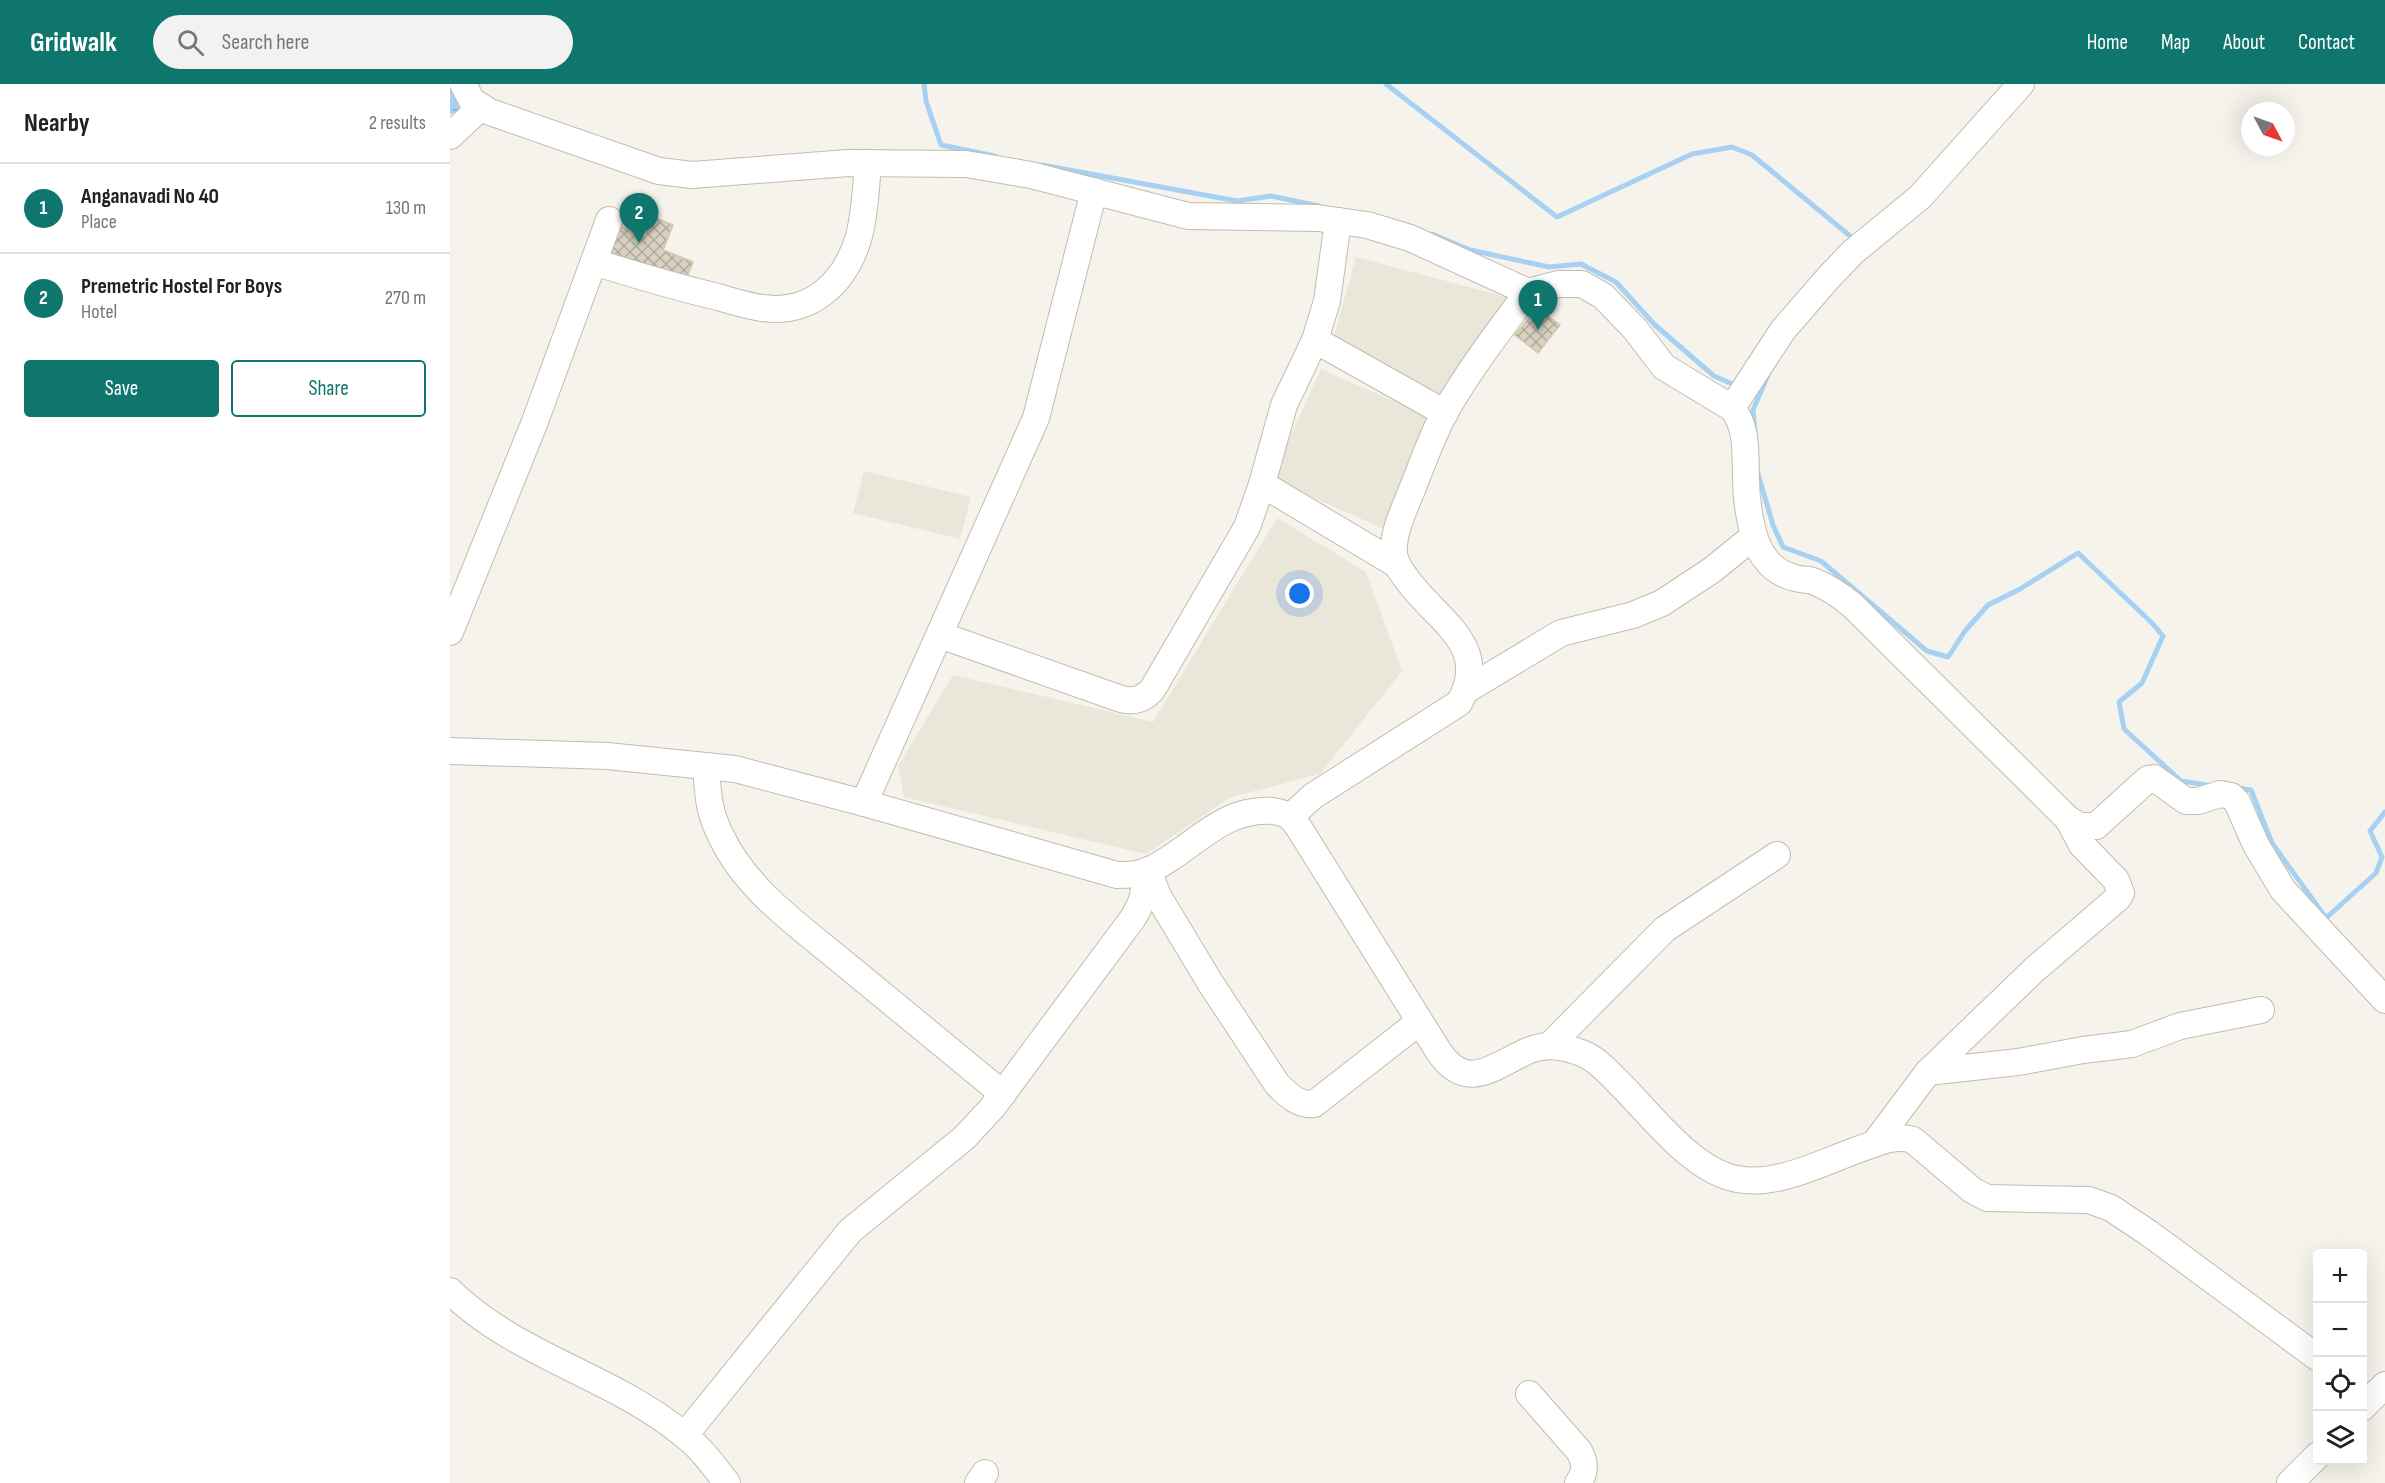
<!DOCTYPE html>
<meta charset="utf-8">
<style>
:root{--surface:#fff;--page:#f2f2f2;--text:#222;--muted:#767676;--line:#e0e0e0;--accent:#0f766e}
body{margin:0;font-family:"Sofia Sans Condensed",sans-serif;background:var(--page);color:var(--text)}
.controls{position:absolute;right:18px;bottom:18px;display:grid;overflow:hidden;border-radius:6px;box-shadow:0 6px 24px #0002}
.controls button{width:54px;height:54px;display:grid;place-items:center;padding:0;border:0;border-bottom:2px solid var(--line);background:var(--surface);color:var(--text);font:30px sans-serif}
.compass{position:absolute;left:1791px;top:18px;width:54px;height:54px;border-radius:50%;background:var(--surface);box-shadow:0 6px 24px #0002;rotate:131deg}
.you{position:absolute;left:850px;top:510px;width:21px;height:21px;margin:-15px;border:4px solid #fff;border-radius:50%;background:#1a73e8;box-shadow:0 0 0 9px #1a73e833}
.badge{display:grid;place-items:center;width:39px;height:39px;border-radius:50%;background:var(--accent);color:#fff;font-size:20px;font-weight:700}
.pin{position:absolute;translate:-50% -50px;filter:drop-shadow(0 2px 3px #0008)}
.pin::after{content:'';position:absolute;top:32px;width:21px;height:18px;background:inherit;clip-path:polygon(0 0,100% 0,50% 100%)}
.list{margin:0;padding:0;list-style:none}
h2{display:flex;justify-content:space-between;align-items:center;height:78px;margin:0;padding:0 24px;font-size:26px}
h2 small{font-size:20px;font-weight:400;color:var(--muted)}
.list li{display:grid;grid-template-columns:39px 1fr auto;gap:18px;align-items:center;box-sizing:border-box;height:90px;padding:0 24px;border-top:2px solid var(--line)}
.list b{display:block;font-size:22px;white-space:nowrap}
.list p{margin:0;font-size:20px;white-space:nowrap;color:var(--muted)}
.list em{font-size:20px;font-style:normal;color:var(--muted)}
.actions{display:flex;gap:12px;padding:18px 24px}
.actions a{flex:1;padding:14px 0;border:2px solid var(--accent);border-radius:6px;text-align:center;font-size:21px;color:var(--accent)}
.actions .main{background:var(--accent);color:#fff}
.icon{flex:none;width:33px;height:33px;fill:none;stroke:currentColor;stroke-width:2;stroke-linecap:round;stroke-linejoin:round}
.map{position:relative;flex:none;width:1935px;height:1399px;overflow:hidden}
header{display:flex;align-items:center;gap:36px;box-sizing:border-box;height:84px;padding:0 30px;background:var(--accent);color:#fff}
header strong{font-size:28px}
nav{display:flex;gap:33px;margin-inline-start:auto;font-size:21px}
.search{width:420px;height:54px;background:var(--page);display:flex;align-items:center;gap:15px;box-sizing:border-box;padding:0 21px;border-radius:33px;color:var(--muted);font-size:22px}
main{display:flex}
aside{flex:1;background:var(--surface)}
.map>svg:first-child{display:block}
.residential{fill:#eae6d9}
.water{fill:url(#water-ripples)}
.lines{fill:none;stroke-linecap:round;stroke-linejoin:round}
.stream{stroke:#a7d1f3;stroke-width:5}
.building{fill:url(#building-cross-hatch);stroke:#d3c8b3;stroke-width:1.5}
.minor-casing{stroke:#c2bcad;stroke-width:28}
.minor{stroke:#fff;stroke-width:26}
</style>
<header>
<strong>Gridwalk</strong>
<div class="search"><svg class="icon" aria-label="search" viewBox="0 0 24 24"><circle cx="10" cy="10" r="6"/><path d="M15 15l6 6"/></svg>Search here</div>
<nav><a>Home</a><a>Map</a><a>About</a><a>Contact</a></nav>
</header>
<main>
<aside>
<h2>Nearby<small>2 results</small></h2>
<ul class="list">
<li><span class="badge">1</span><div><b>Anganavadi No 40</b><p>Place</p></div><em>130 m</em></li>
<li><span class="badge">2</span><div><b>Premetric Hostel For Boys</b><p>Hotel</p></div><em>270 m</em></li>
</ul>
<div class="actions"><a class="main">Save</a><a>Share</a></div>
</aside>
<div class="map">
<svg width="1935" height="1399" viewBox="0 0 1935 1399">
<defs>
<pattern id="water-ripples" width="26" height="14" patternUnits="userSpaceOnUse" patternTransform="scale(1.5)"><rect width="26" height="14" fill="#a7d1f3"/><path d="M2 4q2-2 4 0t4 0M15 11q2-2 4 0t4 0" fill="none" stroke="#8aabc6"/></pattern>
<pattern id="building-cross-hatch" width="8" height="8" patternUnits="userSpaceOnUse" patternTransform="scale(1.5)"><rect width="8" height="8" fill="#d8d0c0"/><path d="M0 0l8 8M0 8l8-8" fill="none" stroke="#b1ab9d"/></pattern>
</defs>
<rect width="100%" height="100%" fill="#f6f3ec"/>
<g class="residential">
<polygon points="906,173 1056,213 993,321 883,256"/>
<polygon points="871,285 984,335 934,445 821,395"/>
<polygon points="414,387 521,413 510,455 403,429"/>
<polygon points="827,434 916,488 952,587 870,690 781,713 696,770 454,713 448,682 503,591 703,638"/>
</g>
<polygon class="water" points="0,0 4,0 10,28 0,30"/>
<g class="lines">
<g class="stream">
<polyline points="474,0 476,17 491,61 545,72"/>
<polyline points="936,0 1107,133 1242,70 1282,63 1302,71 1399,151"/>
<polyline points="592,81 787,117 821,112 869,122"/>
<polyline points="982,150 1020,166 1099,183 1131,180 1166,198 1205,241 1264,292 1280,299"/>
<polyline points="1305,348 1303,326 1318,291"/>
<polyline points="1308,390 1323,441 1333,463 1371,477 1477,567 1498,573 1515,547 1538,521 1570,505 1628,469 1702,539 1713,552 1692,599 1669,618 1674,645 1731,697 1763,702"/>
<polyline points="1787,704 1801,706 1822,759 1876,834 1926,789 1932,773 1920,747 1935,728"/>
</g>
</g>
<g class="building">
<polygon points="203,133 223,141 213,166 243,178 235,198 158,167 168,142 195,153"/>
<polygon points="1087,224 1110,241 1088,269 1065,251"/>
</g>
<g class="lines">
<defs>
<g id="minor">
<path d="M13,0L22,17L40,28L209,87L242,91L398,79L516,80L581,91L738,132L868,134L917,141L960,154L1078,208L1108,200H1132L1153,212L1185,245L1214,283L1282,324C1298,344 1295,369 1296,394C1296,416 1301,457 1315,474C1322,484 1333,491 1345,494C1351,496 1357,495 1363,497C1378,503 1390,511 1402,521L1618,735L1630,742H1646L1698,695L1704,694L1736,717H1748L1770,710L1781,712L1787,718L1806,761L1833,806L1935,916"/>
<polyline points="0,52 31,23"/>
<path d="M144,178C185,191 226,203 268,213C282,217 297,222 312,224C362,231 396,198 409,152C415,129 416,104 418,79"/>
<polyline points="865,256 995,329"/>
<polyline points="1282,324 1333,246 1379,193 1403,168 1470,113 1571,0"/>
<polyline points="812,400 946,480"/>
<polyline points="0,548 84,340 159,136"/>
<path d="M490,551L671,615C684,618 692,616 702,606L797,443L812,400L834,321L865,256L877,217L888,137"/>
<polyline points="1018,605 1111,549 1183,531 1212,519 1262,486 1304,452"/>
<path d="M0,667L157,672L285,685L414,719L667,791C677,791 686,791 695,788C739,770 770,722 823,727C829,728 835,729 840,733C844,736 846,741 849,744L989,968C1018,1011 1047,979 1080,966C1097,959 1117,963 1134,970C1148,976 1161,991 1172,1002C1203,1033 1243,1087 1287,1095C1328,1103 1372,1078 1410,1065C1427,1059 1444,1050 1463,1056L1522,1106L1537,1114L1639,1116L1661,1124L1700,1150L1868,1274"/>
<path d="M256,682C258,709 258,727 271,752C297,808 355,846 401,885C452,927 502,968 553,1010"/>
<polyline points="414,719 586,334 644,107"/>
<path d="M840,733L863,712L1009,619C1043,561 985,536 956,494C950,486 945,479 944,470C942,450 954,426 961,408C972,381 981,354 995,328C1019,286 1049,247 1078,208"/>
<path d="M698,786L708,812L761,900L827,1000C837,1010 848,1022 864,1020L969,938"/>
<polyline points="1099,962 1215,845 1327,771"/>
<polyline points="1478,988 1568,978 1633,966 1682,960 1730,942 1811,926"/>
<polyline points="1424,1060 1478,988 1585,885 1668,814 1671,809 1666,796 1632,761 1618,735"/>
<path d="M0,1207C66,1272 163,1292 234,1351C251,1364 264,1382 277,1399"/>
<path d="M1079,1310L1129,1367C1136,1379 1136,1388 1128,1399"/>
<polyline points="1912,1324 1935,1301"/>
<path d="M235,1351L400,1147L514,1054L542,1024L683,834C693,818 696,807 693,788"/>
<polyline points="528,1399 535,1389"/>
<polyline points="1840,1399 1868,1371"/>
</g>
</defs>
<use href="#minor" class="minor-casing"/>
<use href="#minor" class="minor"/>
</g>
</svg>
<div class="controls">
<button>+</button>
<button>−</button>
<button><svg class="icon" aria-label="locate" viewBox="0 0 24 24"><circle cx="12" cy="12" r="6"/><path d="M12 2v4M12 18v4M2 12h4M18 12h4"/></svg></button>
<button><svg class="icon" aria-label="layers" viewBox="0 0 24 24"><path d="M12 4l9 5-9 5-9-5zM3 14l9 5 9-5"/></svg></button>
</div>
<svg class="compass" viewBox="-18 -18 36 36"><path d="M0-13l5 13h-10z" fill="#e53935"/><path d="M0 13l5-13h-10z" fill="#767676"/></svg>
<div class="you"></div>
<div class="pin badge" style="left:1088px;top:246px">1</div>
<div class="pin badge" style="left:189px;top:159px">2</div>
</div>
</main>
